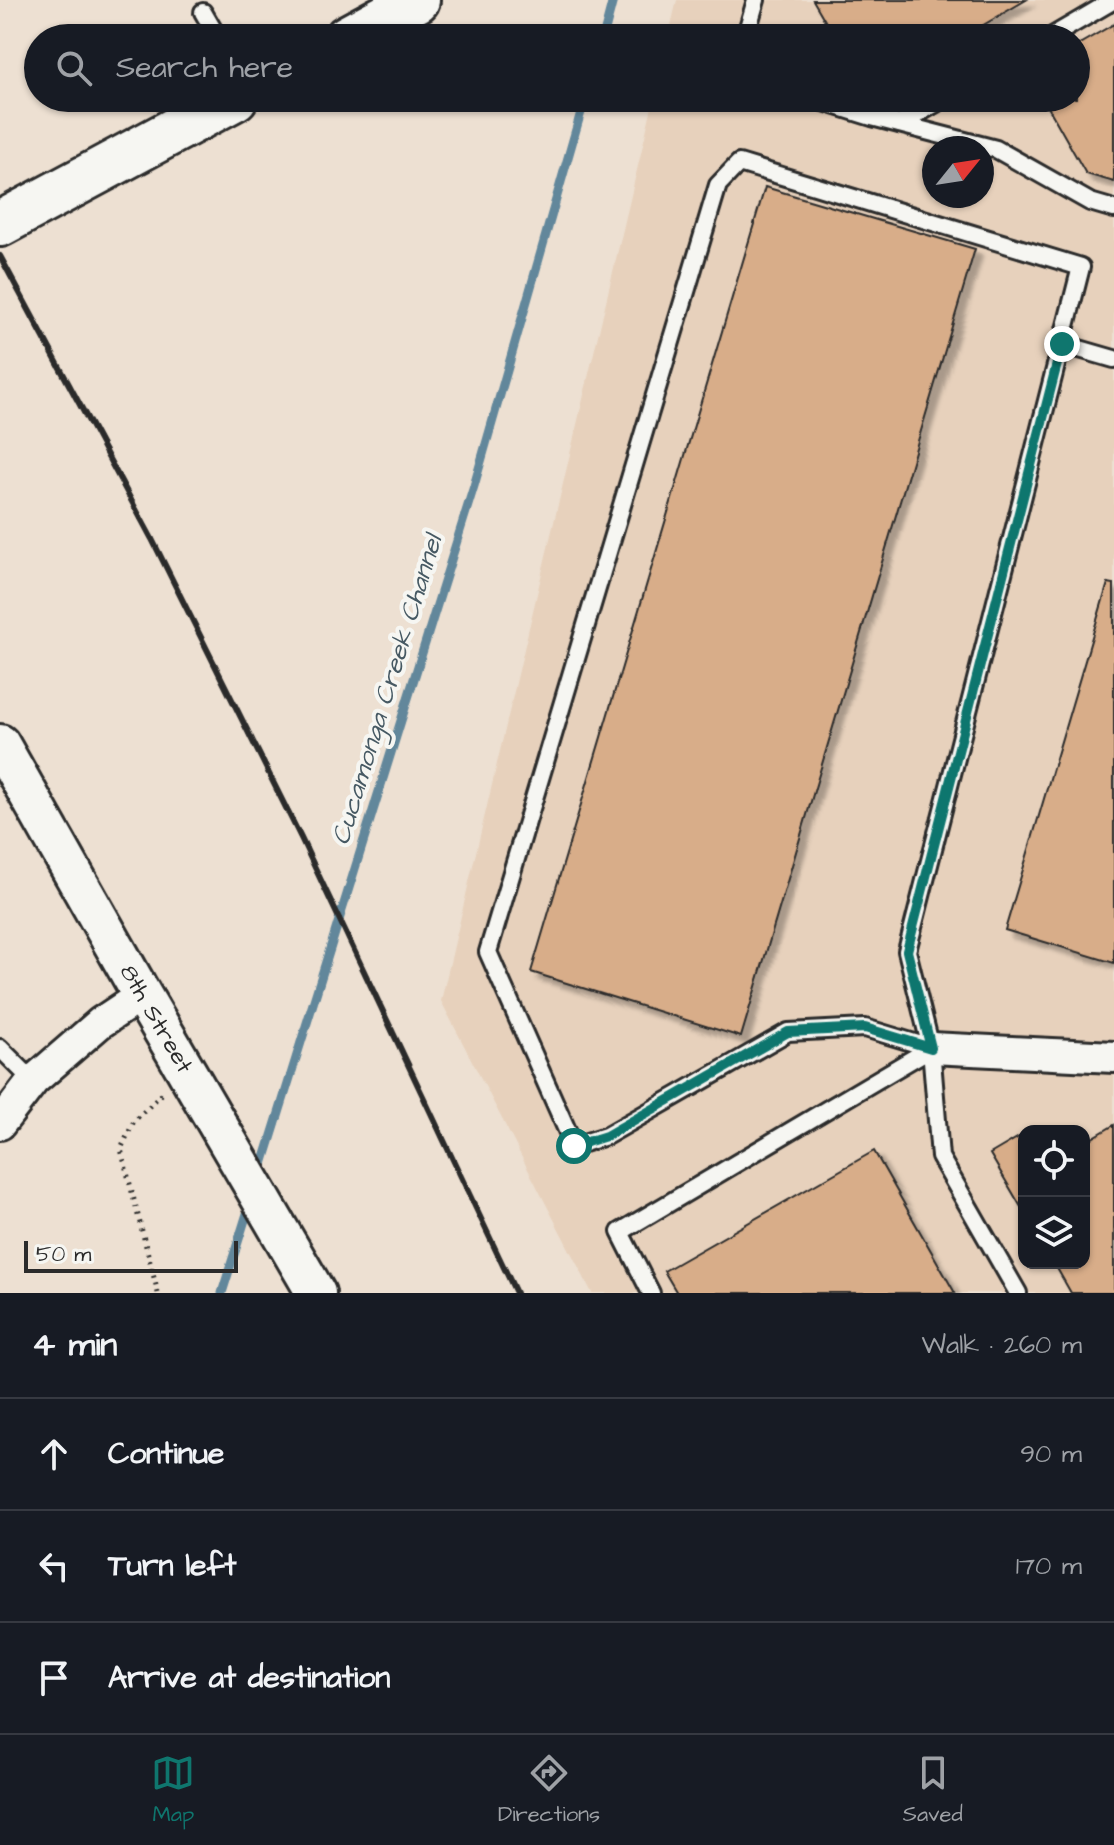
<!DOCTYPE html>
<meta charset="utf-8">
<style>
:root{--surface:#171b24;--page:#242831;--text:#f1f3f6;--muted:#9ea1a6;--line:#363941;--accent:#0f766e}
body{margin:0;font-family:"Architects Daughter",sans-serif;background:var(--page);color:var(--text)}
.controls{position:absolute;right:24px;bottom:24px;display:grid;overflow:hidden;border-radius:16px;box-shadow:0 2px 6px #0004}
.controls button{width:72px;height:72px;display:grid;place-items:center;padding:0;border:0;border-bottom:2px solid var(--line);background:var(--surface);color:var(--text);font:40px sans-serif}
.compass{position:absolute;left:922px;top:136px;width:72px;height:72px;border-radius:50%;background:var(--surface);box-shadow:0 2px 6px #0004;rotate:60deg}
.scale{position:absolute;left:24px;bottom:20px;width:214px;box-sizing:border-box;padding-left:8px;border:4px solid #2b2b2b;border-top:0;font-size:22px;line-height:28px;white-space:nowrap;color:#2b2b2b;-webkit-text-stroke:6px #f6f6f2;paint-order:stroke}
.stop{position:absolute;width:24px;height:24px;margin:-18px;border:6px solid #0f766e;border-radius:50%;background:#fff}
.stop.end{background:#0f766e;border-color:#fff;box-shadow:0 2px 8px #0008}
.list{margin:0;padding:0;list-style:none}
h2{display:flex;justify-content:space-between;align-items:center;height:104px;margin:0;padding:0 32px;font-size:34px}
h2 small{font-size:26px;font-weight:400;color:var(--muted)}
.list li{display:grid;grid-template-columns:52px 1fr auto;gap:24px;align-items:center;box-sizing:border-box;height:112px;padding:0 32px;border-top:2px solid var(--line)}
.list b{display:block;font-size:30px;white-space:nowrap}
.list em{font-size:26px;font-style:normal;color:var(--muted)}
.icon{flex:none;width:44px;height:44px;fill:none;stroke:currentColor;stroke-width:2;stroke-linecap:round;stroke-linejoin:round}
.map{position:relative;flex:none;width:1114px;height:1293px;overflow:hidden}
.search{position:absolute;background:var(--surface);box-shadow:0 2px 6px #0004;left:24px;right:24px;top:24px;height:88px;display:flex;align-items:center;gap:20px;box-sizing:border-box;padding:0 28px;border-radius:44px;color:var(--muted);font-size:30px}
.sheet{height:440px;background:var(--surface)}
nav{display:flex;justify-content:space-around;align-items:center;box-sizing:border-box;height:112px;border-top:2px solid var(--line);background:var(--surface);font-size:22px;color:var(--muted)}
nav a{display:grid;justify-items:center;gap:4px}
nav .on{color:var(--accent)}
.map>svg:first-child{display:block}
.built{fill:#e7d1bc;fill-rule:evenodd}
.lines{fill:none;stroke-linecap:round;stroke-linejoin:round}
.stream{stroke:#62879b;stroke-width:9}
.building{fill:#d8ad89;stroke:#2b2b2b;stroke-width:2;filter:url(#shadow)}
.service-casing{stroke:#2b2b2b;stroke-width:22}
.minor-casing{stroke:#2b2b2b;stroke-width:36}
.tertiary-casing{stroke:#2b2b2b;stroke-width:44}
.primary-casing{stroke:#2b2b2b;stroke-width:50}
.path{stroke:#2b2b2b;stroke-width:5;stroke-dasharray:2 6;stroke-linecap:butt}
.service{stroke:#f6f6f2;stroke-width:16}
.minor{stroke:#f6f6f2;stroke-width:30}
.tertiary{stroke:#f6f6f2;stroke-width:38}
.primary{stroke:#f6f6f2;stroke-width:44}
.rail{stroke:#2b2b2b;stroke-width:6}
.route{stroke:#0f766e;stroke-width:10}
.labels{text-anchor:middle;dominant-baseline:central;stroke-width:8;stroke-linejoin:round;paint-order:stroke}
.street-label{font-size:24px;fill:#2b2b2b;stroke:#f6f6f2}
.water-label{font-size:26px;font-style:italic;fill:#465963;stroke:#f6f6f2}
</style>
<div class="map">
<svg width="1114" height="1293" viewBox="0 0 1114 1293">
<defs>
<filter id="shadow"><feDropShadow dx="7" dy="7" stdDeviation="2" flood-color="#0004"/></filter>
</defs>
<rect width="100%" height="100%" fill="#ede0d2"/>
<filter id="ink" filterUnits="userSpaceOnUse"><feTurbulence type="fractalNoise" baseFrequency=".0125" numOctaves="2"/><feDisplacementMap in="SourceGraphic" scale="16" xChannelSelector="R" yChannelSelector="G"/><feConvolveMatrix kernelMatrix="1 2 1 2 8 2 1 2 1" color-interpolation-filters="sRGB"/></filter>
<g filter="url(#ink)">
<path class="built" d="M677,0H1114V1293H592L441,1001L654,98H1076V38H668ZM934,148H982V196H934ZM1024,1131H1084V1263H1024Z"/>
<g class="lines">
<g class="stream">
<polyline points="603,38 613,0"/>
<polyline points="260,1174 474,486 585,98"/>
<polyline points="222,1293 250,1204"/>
</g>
</g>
<g class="building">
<polygon points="813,0 1026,0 961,38 835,38"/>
<polygon points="1114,24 1114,182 1086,174 1043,98 1076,98 1076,46"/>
<polygon points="765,187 975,249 741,1037 531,972"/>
<polygon points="1108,583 1114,584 1114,963 1005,930"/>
<polygon points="1114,1125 1114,1293 1071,1293 1054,1263 1084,1263 1084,1143"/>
<polygon points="1024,1134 1024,1212 990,1154"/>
<polygon points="874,1151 955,1293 677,1293 664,1271"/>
</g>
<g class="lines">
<defs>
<g id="service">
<polyline points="203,12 218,38"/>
<polyline points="745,38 756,0"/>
<polyline points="1049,38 1114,0"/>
<polyline points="811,98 872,117 996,149 1090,202 1114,209"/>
<polyline points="900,124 945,98"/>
<polyline points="1062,344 1114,359"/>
<polyline points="0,1048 33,1081"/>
<polyline points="931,1048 865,1028 788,1032 606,1136 574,1146 488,952 718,185 739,163 1081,267 907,951 931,1048 940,1157 1018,1293"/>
<polyline points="651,1293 620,1232 931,1048"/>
</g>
<g id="minor">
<polyline points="931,1048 1114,1057"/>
<polyline points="0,1124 33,1081 100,1023 142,995"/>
</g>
<g id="tertiary">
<path id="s1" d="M0,744L142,995L316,1293"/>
</g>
<g id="primary">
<polyline points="347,38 417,0"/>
<polyline points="0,224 235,98"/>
</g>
</defs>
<use href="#service" class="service-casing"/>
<use href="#minor" class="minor-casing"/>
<use href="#tertiary" class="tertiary-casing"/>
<use href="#primary" class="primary-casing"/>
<polyline class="path" points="158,1293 121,1149 134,1121 162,1094"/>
<use href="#service" class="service"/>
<use href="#minor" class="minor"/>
<use href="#tertiary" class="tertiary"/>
<use href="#primary" class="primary"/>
<polyline class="rail" points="0,256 152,539 301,838 516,1293"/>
</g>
</g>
<g class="lines" filter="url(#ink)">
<polyline class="route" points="574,1146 606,1136 788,1032 865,1028 931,1048 907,951 1062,344"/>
</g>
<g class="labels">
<g class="street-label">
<text stroke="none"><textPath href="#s1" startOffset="316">8th Street</textPath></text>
</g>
<g class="water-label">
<text transform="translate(387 690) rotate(-73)">Cucamonga Creek Channel</text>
</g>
</g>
</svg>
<div class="controls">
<button><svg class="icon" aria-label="locate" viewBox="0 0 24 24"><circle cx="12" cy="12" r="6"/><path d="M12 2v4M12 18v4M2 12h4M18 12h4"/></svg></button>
<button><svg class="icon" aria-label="layers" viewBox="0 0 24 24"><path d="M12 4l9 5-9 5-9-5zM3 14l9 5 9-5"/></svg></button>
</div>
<svg class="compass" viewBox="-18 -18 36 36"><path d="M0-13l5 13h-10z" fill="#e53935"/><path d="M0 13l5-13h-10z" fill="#9ea1a6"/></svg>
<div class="scale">50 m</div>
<div class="stop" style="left:574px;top:1146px"></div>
<div class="stop end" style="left:1062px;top:344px"></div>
<div class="search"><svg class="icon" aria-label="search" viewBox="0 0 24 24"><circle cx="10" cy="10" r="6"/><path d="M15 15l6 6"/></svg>Search here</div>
</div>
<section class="sheet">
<h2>4 min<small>Walk · 260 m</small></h2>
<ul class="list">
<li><svg class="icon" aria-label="ahead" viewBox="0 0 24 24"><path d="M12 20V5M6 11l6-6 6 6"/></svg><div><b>Continue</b></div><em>90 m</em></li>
<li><svg class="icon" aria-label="left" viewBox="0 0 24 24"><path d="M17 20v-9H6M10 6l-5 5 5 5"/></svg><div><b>Turn left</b></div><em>170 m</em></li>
<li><svg class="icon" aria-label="arrive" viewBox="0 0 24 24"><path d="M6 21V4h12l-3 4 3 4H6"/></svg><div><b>Arrive at destination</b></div></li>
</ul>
</section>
<nav>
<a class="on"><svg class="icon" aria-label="map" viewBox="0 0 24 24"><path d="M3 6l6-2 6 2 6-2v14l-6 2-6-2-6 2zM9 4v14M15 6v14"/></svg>Map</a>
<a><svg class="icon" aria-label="directions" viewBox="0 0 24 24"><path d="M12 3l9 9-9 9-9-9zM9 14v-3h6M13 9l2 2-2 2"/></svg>Directions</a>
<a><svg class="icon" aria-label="saved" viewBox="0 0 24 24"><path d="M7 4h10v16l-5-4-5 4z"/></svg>Saved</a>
</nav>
